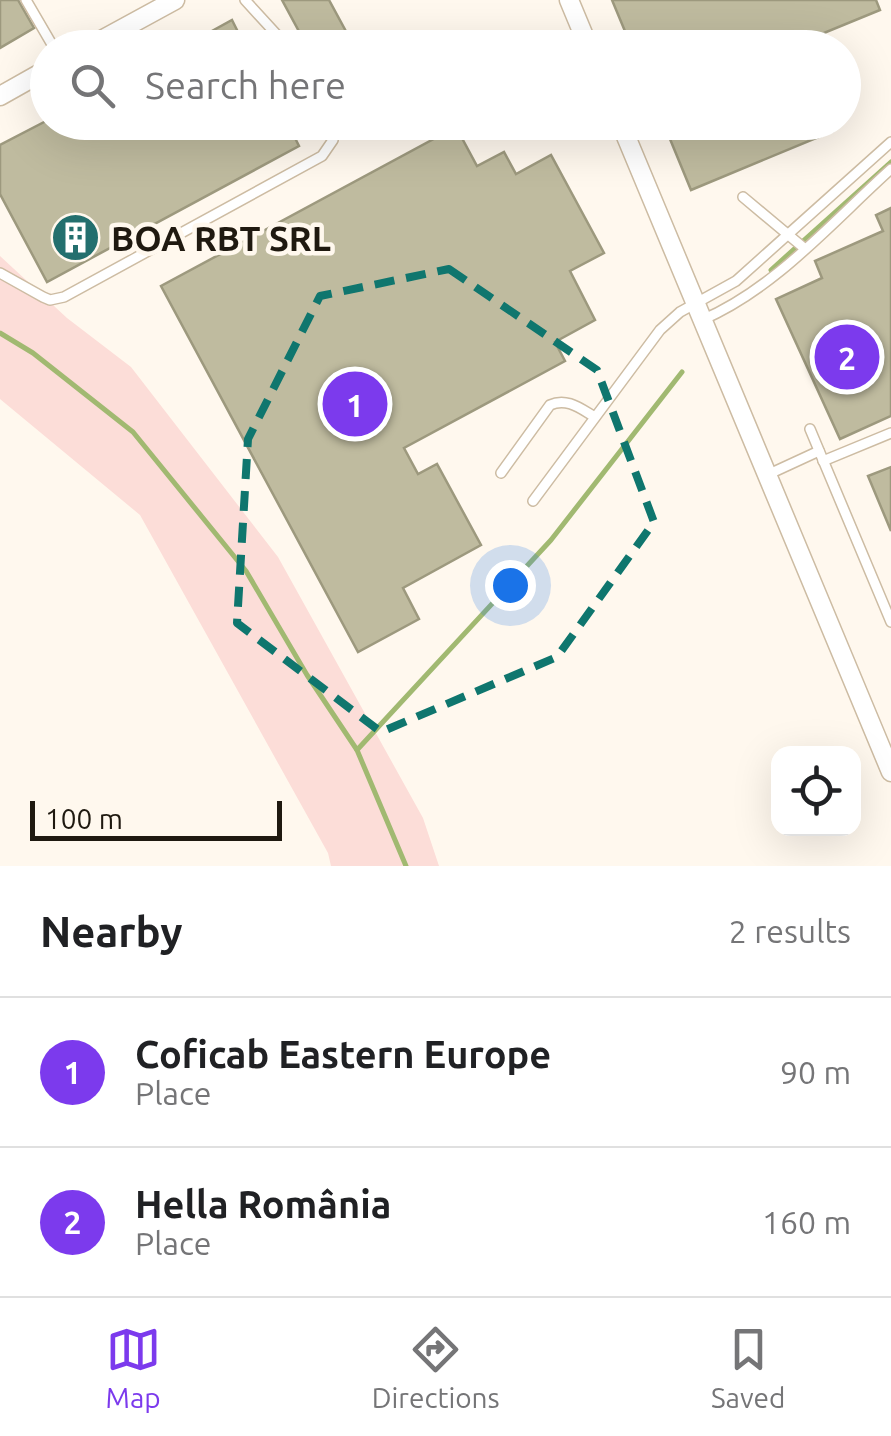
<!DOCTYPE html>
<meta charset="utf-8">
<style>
:root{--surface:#fff;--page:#f6f6f6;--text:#202124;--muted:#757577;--line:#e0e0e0;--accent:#7c3aed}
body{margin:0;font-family:Ubuntu,sans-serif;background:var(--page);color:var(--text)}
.controls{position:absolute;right:30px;bottom:30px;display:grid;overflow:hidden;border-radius:20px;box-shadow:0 10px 40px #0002}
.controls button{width:90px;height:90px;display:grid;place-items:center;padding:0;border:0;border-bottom:2px solid var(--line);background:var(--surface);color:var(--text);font:50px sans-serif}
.scale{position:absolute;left:30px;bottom:25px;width:252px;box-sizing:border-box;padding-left:10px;border:5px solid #1f1910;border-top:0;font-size:28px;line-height:35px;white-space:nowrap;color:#1f1910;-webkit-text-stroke:8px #fff8ee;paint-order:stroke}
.you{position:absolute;left:510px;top:585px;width:35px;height:35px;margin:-25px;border:8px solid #fff;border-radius:50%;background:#1a73e8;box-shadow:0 0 0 15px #1a73e833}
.badge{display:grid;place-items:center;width:65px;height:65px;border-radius:50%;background:var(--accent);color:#fff;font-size:32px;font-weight:700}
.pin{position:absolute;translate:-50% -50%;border:5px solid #fff;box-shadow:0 2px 10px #0006}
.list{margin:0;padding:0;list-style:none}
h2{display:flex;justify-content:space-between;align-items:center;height:130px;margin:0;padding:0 40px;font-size:42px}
h2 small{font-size:32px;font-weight:400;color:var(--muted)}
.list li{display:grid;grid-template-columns:65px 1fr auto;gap:30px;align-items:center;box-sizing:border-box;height:150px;padding:0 40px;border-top:2px solid var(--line)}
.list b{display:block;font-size:38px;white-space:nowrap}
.list p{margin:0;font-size:32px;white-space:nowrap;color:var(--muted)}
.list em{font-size:32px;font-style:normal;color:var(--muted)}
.icon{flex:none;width:55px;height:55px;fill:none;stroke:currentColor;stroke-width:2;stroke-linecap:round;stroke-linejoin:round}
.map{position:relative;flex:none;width:891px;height:866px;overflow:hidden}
.search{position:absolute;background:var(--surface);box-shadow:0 10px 40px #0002;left:30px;right:30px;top:30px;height:110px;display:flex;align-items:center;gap:25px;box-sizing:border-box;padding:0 35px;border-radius:55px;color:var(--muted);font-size:38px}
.sheet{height:430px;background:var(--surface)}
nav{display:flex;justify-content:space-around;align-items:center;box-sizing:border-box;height:140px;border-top:2px solid var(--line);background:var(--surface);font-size:28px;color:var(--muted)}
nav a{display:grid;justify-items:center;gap:5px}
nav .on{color:var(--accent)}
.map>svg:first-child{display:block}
.green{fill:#fcddd8}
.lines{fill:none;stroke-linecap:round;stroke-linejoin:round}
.stream{stroke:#a1b971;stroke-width:5}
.building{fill:#bfbb9f;stroke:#9d997e;stroke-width:2.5}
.lane-casing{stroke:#cdbca3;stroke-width:12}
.street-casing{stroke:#cdbca3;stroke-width:21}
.lane{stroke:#fff;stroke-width:9}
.street{stroke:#fff;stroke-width:18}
.marked{fill:none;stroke:#0f766e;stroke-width:8;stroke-dasharray:20 12;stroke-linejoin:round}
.labels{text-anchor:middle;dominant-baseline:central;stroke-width:9;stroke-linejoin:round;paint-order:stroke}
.poi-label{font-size:35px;font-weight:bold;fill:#1f1910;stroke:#fff8ee;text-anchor:start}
</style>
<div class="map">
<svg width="891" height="866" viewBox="0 0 891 866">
<rect width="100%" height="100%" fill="#fff8ee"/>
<polygon class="green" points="0,256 67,318 131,367 278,557 423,818 439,866 331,866 328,853 140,515 0,399"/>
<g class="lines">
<g class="stream">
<polyline points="771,270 891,162"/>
<polyline points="0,333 33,353 133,432 246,571 307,675 357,750 406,866"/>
<polyline points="357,750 551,540 682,372"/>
</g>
</g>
<g class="building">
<polygon points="0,0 18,0 34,28 0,48"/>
<polygon points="282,0 329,0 355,48 308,48"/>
<polygon points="612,0 876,0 880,10 797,44 798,48 632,48"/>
<polygon points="232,20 246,48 181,48"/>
<polygon points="48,120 48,122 287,122 299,146 47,282 0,194 0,145"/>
<polygon points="663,122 829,122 833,131 691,190"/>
<polygon points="456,127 477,166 504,152 516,174 551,155 604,253 570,271 595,320 555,342 565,361 404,448 418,474 437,464 481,545 403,588 419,619 358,652 161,286"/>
<polygon points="891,208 891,416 840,439 776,299 822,278 815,261 883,231 876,215"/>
<polygon points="891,467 891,531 868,476"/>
</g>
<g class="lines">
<defs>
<g id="lane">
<polyline points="26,0 54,48"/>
<polyline points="245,0 289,48"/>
<polyline points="743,197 804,248"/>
<polyline points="0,273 43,297 50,300 64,297 322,156 333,140 326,122"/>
<path d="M702,320C776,288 832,222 891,169"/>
<polyline points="810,429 891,622"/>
<polyline points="823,461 891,433"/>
<path d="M501,473L550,405C567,397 581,409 595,417"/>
<polyline points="767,475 819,451"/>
<polyline points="533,501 660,330 680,312 736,281 891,142"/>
</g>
<g id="street">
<polyline points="569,0 589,48"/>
<polyline points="87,48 175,0"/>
<polyline points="0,96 48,69"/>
<polyline points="620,122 891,772"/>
</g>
</defs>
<use href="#lane" class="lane-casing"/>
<use href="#street" class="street-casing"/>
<use href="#lane" class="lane"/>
<use href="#street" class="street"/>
</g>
<path class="marked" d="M449,269L597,370L654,522L557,657L381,732L237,623L248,439L320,296Z"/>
<defs>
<symbol id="building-disc" viewBox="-11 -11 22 22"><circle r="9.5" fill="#236f6e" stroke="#fff8ee"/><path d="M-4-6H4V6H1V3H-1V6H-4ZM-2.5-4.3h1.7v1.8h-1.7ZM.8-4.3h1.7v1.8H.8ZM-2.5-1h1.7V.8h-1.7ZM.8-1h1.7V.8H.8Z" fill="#fff"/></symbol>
</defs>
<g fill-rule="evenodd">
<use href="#building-disc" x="48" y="210" width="55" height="55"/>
</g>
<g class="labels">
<g class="poi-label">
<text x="111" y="238">BOA RBT SRL</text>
</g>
</g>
</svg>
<div class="controls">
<button><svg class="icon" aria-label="locate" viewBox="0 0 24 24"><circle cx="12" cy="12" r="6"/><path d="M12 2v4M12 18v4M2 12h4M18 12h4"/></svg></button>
</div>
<div class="scale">100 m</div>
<div class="you"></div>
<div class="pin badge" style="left:355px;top:404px">1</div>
<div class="pin badge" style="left:847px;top:357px">2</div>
<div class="search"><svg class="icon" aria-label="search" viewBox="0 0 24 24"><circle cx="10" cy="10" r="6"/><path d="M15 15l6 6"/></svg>Search here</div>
</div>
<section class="sheet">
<h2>Nearby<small>2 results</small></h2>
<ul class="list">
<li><span class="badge">1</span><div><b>Coficab Eastern Europe</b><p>Place</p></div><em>90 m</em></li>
<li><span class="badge">2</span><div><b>Hella România</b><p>Place</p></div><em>160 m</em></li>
</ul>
</section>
<nav>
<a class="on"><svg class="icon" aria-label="map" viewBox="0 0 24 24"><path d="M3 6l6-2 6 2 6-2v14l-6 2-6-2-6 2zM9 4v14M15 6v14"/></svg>Map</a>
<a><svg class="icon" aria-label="directions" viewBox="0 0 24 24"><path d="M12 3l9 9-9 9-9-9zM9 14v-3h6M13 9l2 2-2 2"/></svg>Directions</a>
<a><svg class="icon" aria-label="saved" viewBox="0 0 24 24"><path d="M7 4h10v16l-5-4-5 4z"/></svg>Saved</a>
</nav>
